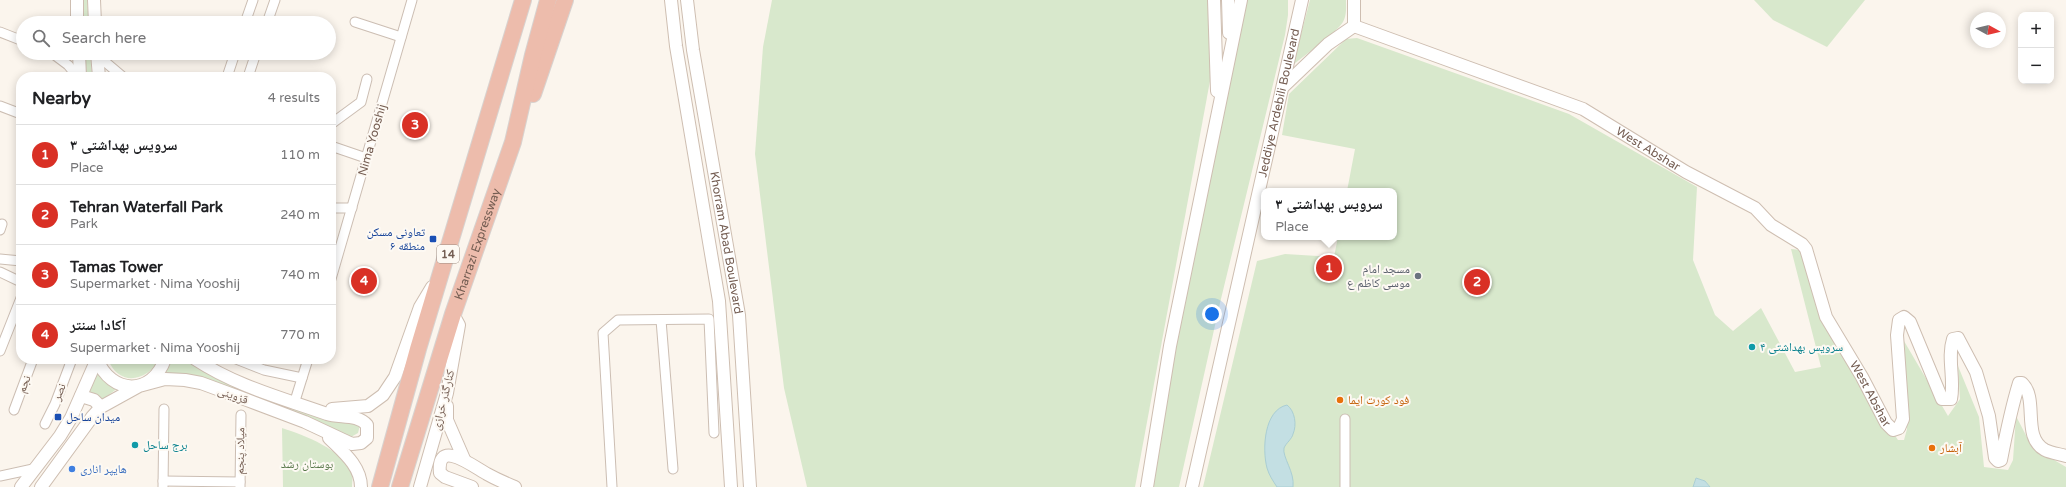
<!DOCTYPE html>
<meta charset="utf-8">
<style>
:root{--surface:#fff;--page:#f2f2f2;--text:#202124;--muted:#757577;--line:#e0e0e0;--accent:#d93025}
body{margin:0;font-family:"Varela Round","Noto Naskh Arabic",sans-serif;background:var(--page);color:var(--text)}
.controls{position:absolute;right:12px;top:12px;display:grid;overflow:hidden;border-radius:8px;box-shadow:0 2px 10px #0003}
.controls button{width:36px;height:36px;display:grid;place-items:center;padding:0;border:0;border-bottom:1px solid var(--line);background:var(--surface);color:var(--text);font:20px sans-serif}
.compass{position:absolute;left:1970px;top:12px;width:36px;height:36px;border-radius:50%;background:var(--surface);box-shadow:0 2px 10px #0003;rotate:98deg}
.you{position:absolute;left:1212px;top:314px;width:14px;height:14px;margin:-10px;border:3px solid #fff;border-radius:50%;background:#1a73e8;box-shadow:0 0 0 6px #1a73e833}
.badge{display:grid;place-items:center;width:26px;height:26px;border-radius:50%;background:var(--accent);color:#fff;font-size:13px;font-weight:700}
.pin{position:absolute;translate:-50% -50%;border:2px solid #fff;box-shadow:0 1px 4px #0006}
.popup{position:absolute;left:1261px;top:188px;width:136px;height:52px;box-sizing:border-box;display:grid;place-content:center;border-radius:8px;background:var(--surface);filter:drop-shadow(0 1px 3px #0005);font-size:13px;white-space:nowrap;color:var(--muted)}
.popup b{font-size:15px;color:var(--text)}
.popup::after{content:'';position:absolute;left:50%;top:100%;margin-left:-8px;border:8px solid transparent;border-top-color:var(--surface)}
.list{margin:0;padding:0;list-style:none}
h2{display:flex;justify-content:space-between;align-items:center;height:52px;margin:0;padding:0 16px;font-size:17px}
h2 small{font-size:13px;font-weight:400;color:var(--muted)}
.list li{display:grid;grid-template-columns:26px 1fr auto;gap:12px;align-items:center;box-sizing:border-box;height:60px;padding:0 16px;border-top:1px solid var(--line)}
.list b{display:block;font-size:15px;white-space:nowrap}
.list p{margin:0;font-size:13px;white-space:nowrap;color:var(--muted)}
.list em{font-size:13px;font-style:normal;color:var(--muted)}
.icon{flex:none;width:22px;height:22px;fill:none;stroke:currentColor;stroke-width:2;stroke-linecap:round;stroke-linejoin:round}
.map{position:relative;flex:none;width:2066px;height:487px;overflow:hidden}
.search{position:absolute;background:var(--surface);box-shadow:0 2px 10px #0003;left:16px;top:16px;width:320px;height:44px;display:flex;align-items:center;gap:10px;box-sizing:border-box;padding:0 14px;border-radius:22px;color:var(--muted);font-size:15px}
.panel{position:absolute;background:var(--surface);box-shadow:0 2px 10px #0003;left:16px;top:72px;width:320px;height:292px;border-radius:16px}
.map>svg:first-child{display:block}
.green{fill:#d8e8cc}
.water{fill:#c3dfe3;stroke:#aaced3}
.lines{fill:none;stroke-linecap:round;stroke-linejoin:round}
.street-casing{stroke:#ccbeb3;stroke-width:11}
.secondary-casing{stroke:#cebeb1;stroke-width:14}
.highway-casing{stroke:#d8d2cf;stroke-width:18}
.street{stroke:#fff;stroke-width:9}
.secondary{stroke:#fff;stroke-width:12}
.highway{stroke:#edbcac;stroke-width:16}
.transit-dot{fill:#1a4fb4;stroke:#fdf9f3;stroke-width:1.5}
.worship-dot{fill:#6b7280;stroke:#fdf9f3;stroke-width:1.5}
.culture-dot{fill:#0f9aa8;stroke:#fdf9f3;stroke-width:1.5}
.food-dot{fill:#e8710a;stroke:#fdf9f3;stroke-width:1.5}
.shop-dot{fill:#3f7fe0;stroke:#fdf9f3;stroke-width:1.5}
.labels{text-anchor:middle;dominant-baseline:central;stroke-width:4;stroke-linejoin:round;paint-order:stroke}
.shield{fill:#fdf9f3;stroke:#9d8c82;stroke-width:1}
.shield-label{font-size:11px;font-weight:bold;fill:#745d52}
.street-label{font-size:12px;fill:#745d52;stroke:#fdf9f3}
.transit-label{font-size:12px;fill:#164399;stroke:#fdf9f3;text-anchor:end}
.worship-label{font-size:12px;fill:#5b616d;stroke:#fdf9f3;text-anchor:end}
.culture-label{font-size:12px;fill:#0d838f;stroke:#fdf9f3;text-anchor:start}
.food-label{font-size:12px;fill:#c56008;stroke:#fdf9f3;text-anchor:start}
.park-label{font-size:12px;fill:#59784b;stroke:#fdf9f3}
.shop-label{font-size:12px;fill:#366cbe;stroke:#fdf9f3;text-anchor:start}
</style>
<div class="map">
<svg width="2066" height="487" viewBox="0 0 2066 487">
<rect width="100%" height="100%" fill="#fbf5ed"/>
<g class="green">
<polygon points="83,0 87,0 89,23 84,23"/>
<polygon points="772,0 1212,0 1217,43 1135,487 807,487 784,388 755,154 763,47"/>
<polygon points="1246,0 1288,0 1288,15 1285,35 1220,303 1179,487 1150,487 1160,423"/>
<path d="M1310,0H1346C1346,7 1347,15 1343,22C1334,35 1306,54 1293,65Z"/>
<polygon points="1754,0 1865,0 1827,47 1773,20"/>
<polygon points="1357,38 1569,114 1697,187 1693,260 1715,315 1733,331 1761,308 1795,372 1821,367 1791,249 1802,250 1817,304 1840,353 1898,440 1904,440 1907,429 1904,341 1948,416 1960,399 1958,366 1979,417 1984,467 2008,470 2013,460 2016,416 2032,447 2066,467 2066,487 1710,487 1705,481 1696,478 1693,487 1203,487 1257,261 1285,254 1334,257 1338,237 1394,237 1394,191 1347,191 1355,149 1282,135 1289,94 1346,39"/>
<polygon points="85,53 90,53 92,77 87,77"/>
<path d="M108,359H160C147,382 118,387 108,359Z"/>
<polygon points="170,359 185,359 218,379 360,425 358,433 351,437 161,376"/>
<polygon points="97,370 119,387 101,401 89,392"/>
<path d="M282,428C304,435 344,450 352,474C353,478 352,483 352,487H283Z"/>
</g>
<g class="water">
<path d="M1287,405C1295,411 1297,425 1293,434C1292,439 1286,443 1284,448C1282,457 1295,472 1293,487H1277C1273,481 1269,475 1267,468C1262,449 1264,410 1287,405Z"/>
<polygon points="1696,478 1705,481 1710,487 1693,487"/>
</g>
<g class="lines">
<defs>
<g id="street">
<polyline points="355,22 401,37"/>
<polyline points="245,23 253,0"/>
<polyline points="267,23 275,0"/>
<polyline points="0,32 23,41"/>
<polyline points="52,53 68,65 78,77"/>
<polyline points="97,55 123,77"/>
<polyline points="227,77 235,53"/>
<polyline points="248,77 256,53"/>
<polyline points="0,106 21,114"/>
<polyline points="331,124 361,102 367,79"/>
<polyline points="331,146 366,158"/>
<polyline points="331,208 352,208"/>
<polyline points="0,230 2,224"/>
<polyline points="0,259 21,261"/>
<polyline points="0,272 21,282"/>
<polyline points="331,279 412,0"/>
<polyline points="661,320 673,469"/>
<polyline points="0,351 21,298"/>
<polyline points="236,359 264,370 302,378"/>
<polyline points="294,404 308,359"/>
<polyline points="14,410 33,359"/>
<polyline points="45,424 55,404 72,359"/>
<polyline points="0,476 33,469"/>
<polyline points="163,481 240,482"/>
<polyline points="163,487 164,409"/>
<polyline points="240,487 241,415"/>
<polyline points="612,487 603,333 618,320 709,319 714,433"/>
<polyline points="1345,487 1345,419"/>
</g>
<g id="secondary">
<polyline points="77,0 77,23"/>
<polyline points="94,0 95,23"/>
<polyline points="671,0 676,46 719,301 731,487"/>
<path id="s1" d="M687,0L693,50L739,315L750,487"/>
<polyline points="1214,0 1217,91"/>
<polyline points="1228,0 1229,33"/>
<polyline points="1354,0 1354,26"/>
<path id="s2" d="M1354,26L1583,109L1686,172L1755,208L1771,225L1802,244L1806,249L1826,317L1862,377L1886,423L1893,430L1899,428L1903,419L1897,335L1899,320L1904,317L1910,322L1942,399H1951C1955,379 1947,358 1953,339L1958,338L1976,372L1989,416L1995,458L1998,461L2001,460C2006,434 2011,409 2019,383H2022C2039,399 2021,437 2045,450C2051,453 2059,454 2066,456"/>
<polyline points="79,53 80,77"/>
<polyline points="97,53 99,77"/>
<polyline points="1284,86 1328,44 1354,26"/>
<path d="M97,359C111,395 152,396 165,359"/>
<polyline points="81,396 94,400 101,407"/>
<polyline points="447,406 447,420 464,459"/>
<polyline points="332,409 368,406 383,395 395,377 420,307 432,287"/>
<path d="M329,438C343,452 361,466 361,487"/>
<polyline points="21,487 60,436 71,418 97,359"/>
<path d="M41,487L92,417L101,407L139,386L165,379L185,380L201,383L239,397L305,422L352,444L361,443L367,438V425C358,414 340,418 327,414C282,398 236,386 195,359"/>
<polyline points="420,487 447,393 459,325 453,314"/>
<path d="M472,487L445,477L440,473C436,437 474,467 487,474C496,479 505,483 515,487"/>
<polyline points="1147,487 1170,346 1241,0"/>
<path id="s3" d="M1192,487L1302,0"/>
</g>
<g id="highway">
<polyline points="533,94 565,0"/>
<polyline points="380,487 418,349 523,0"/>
<path id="s4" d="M400,487L453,314L513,142L533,55L548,0"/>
</g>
</defs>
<use href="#street" class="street-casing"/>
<use href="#secondary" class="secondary-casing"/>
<use href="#highway" class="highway-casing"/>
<use href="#street" class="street"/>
<use href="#secondary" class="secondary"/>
<use href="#highway" class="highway"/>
</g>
<g class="transit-dot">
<rect x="429" y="235" width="8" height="8" rx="2"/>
<rect x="54" y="413" width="8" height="8" rx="2"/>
</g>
<circle class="worship-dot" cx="1418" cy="276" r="4"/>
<g class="culture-dot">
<circle cx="1752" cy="347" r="4"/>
<circle cx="135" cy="445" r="4"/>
</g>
<g class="food-dot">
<circle cx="1340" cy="400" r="4"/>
<circle cx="1932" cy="448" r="4"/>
</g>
<circle class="shop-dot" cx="72" cy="469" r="4"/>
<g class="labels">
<rect class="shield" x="437" y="245" width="22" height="18" rx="3"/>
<g class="shield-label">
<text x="448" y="254">14</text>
</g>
<g class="street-label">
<text stroke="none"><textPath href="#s3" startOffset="394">Jeddiye Ardebili Boulevard</textPath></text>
<text transform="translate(372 140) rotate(-74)">Nima Yooshij</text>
<text stroke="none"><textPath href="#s2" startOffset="320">West Abshar</textPath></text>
<text stroke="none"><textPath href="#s1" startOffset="246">Khorram Abad Boulevard</textPath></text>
<text stroke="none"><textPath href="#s4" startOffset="255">Kharrazi Expressway</textPath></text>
<text transform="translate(24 384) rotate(-69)">نجم</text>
<text transform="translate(59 392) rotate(-68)">نصر</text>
<text stroke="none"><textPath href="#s2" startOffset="668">West Abshar</textPath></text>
<text transform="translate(233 395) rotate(20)">قزوینی</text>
<text transform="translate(443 400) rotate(-76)">کنارگذر خرازی</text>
<text transform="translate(240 451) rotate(-89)">میلاد پنجم</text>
</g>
<g class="transit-label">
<text x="425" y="232">تعاونی مسکن<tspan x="425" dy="14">منطقه ۶</tspan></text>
<text x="66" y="417" text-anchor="start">میدان ساحل</text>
</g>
<g class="worship-label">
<text x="1410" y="269">مسجد امام<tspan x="1410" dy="14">موسی کاظم ع</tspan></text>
</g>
<g class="culture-label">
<text x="1760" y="347">سرویس بهداشتی ۴</text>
<text x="143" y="445">برج ساحل</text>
</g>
<g class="food-label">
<text x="1348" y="400">فود کورت ایما</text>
<text x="1940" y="448">آبشار</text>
</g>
<g class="park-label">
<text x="307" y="464">بوستان رشد</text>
</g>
<g class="shop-label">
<text x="80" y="469">هايپر اناری</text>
</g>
</g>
</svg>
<div class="controls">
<button>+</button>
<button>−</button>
</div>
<svg class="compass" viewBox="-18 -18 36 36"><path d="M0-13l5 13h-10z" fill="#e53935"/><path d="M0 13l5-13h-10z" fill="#757577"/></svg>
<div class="you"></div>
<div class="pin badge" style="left:1329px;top:268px">1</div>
<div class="popup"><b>سرویس بهداشتی ۳</b>Place</div>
<div class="pin badge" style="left:1477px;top:282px">2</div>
<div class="pin badge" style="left:415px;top:125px">3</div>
<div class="pin badge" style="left:364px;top:281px">4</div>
<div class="search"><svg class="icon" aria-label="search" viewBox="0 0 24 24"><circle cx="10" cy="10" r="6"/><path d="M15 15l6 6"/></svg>Search here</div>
<section class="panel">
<h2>Nearby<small>4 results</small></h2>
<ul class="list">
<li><span class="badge">1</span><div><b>سرویس بهداشتی ۳</b><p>Place</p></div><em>110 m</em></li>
<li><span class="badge">2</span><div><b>Tehran Waterfall Park</b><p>Park</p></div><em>240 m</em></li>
<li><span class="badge">3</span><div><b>Tamas Tower</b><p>Supermarket · Nima Yooshij</p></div><em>740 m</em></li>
<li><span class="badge">4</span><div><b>آکادا سنتر</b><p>Supermarket · Nima Yooshij</p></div><em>770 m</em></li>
</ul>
</section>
</div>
